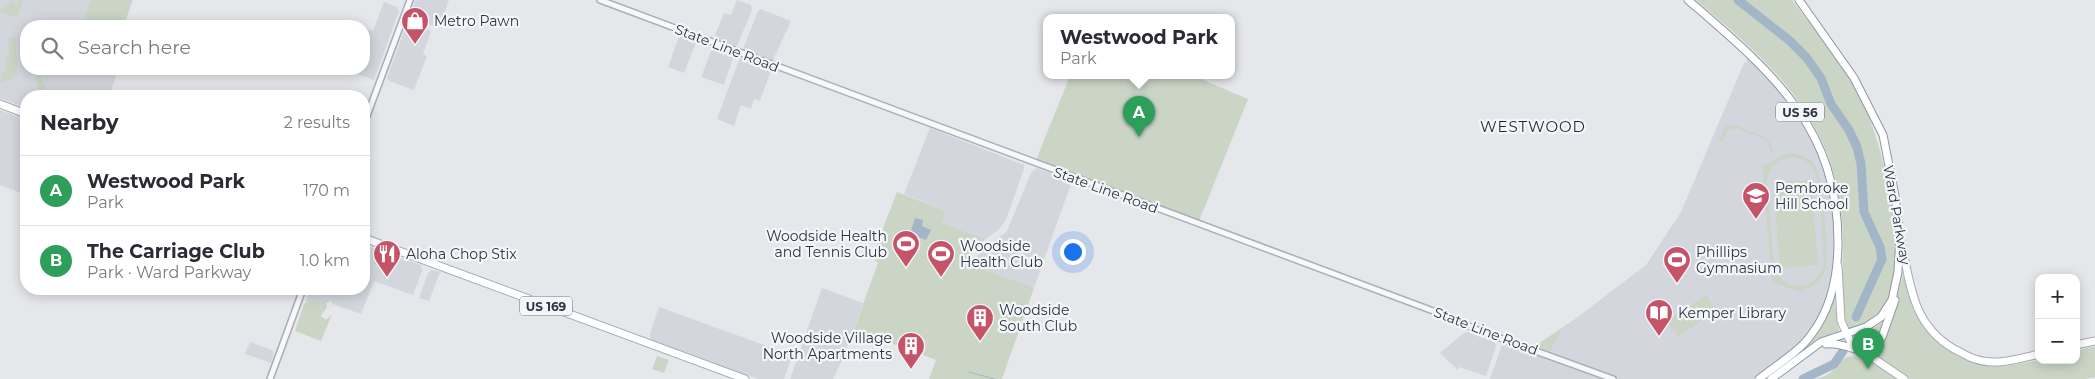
<!DOCTYPE html>
<meta charset="utf-8">
<style>
:root{--surface:#fff;--page:#f7f7f7;--text:#2b2b33;--muted:#7c7c81;--line:#e1e1e2;--accent:#111827}
body{margin:0;font-family:Montserrat,sans-serif;background:var(--page);color:var(--text)}
.controls{position:absolute;right:15px;bottom:15px;display:grid;overflow:hidden;border-radius:10px;box-shadow:0 2px 12px #0003}
.controls button{width:45px;height:45px;display:grid;place-items:center;padding:0;border:0;border-bottom:1px solid var(--line);background:var(--surface);color:var(--text);font:25px sans-serif}
.you{position:absolute;left:1072px;top:251px;width:18px;height:18px;margin:-12px;border:4px solid #fff;border-radius:50%;background:#1a73e8;box-shadow:0 0 0 8px #1a73e833}
.badge{display:grid;place-items:center;width:32px;height:32px;border-radius:50%;background:var(--accent);color:#fff;font-size:16px;font-weight:700}
.pin{position:absolute;translate:-50% -41px;filter:drop-shadow(0 1px 2px #0008)}
.pin::after{content:'';position:absolute;top:26px;width:18px;height:15px;background:inherit;clip-path:polygon(0 0,100% 0,50% 100%)}
.popup{position:absolute;left:1043px;top:14px;width:192px;height:65px;box-sizing:border-box;display:grid;place-content:center;border-radius:10px;background:var(--surface);filter:drop-shadow(0 1px 4px #0005);font-size:16px;white-space:nowrap;color:var(--muted)}
.popup b{font-size:19px;color:var(--text)}
.popup::after{content:'';position:absolute;left:50%;top:100%;margin-left:-10px;border:10px solid transparent;border-top-color:var(--surface)}
.list{margin:0;padding:0;list-style:none}
h2{display:flex;justify-content:space-between;align-items:center;height:65px;margin:0;padding:0 20px;font-size:21px}
h2 small{font-size:16px;font-weight:400;color:var(--muted)}
.list li{display:grid;grid-template-columns:32px 1fr auto;gap:15px;align-items:center;box-sizing:border-box;height:70px;padding:0 20px;border-top:1px solid var(--line)}
.list b{display:block;font-size:19px;white-space:nowrap}
.list p{margin:0;font-size:16px;white-space:nowrap;color:var(--muted)}
.list em{font-size:16px;font-style:normal;color:var(--muted)}
.icon{flex:none;width:28px;height:28px;fill:none;stroke:currentColor;stroke-width:2;stroke-linecap:round;stroke-linejoin:round}
.map{position:relative;flex:none;width:2095px;height:379px;overflow:hidden}
.search{position:absolute;background:var(--surface);box-shadow:0 2px 12px #0003;left:20px;top:20px;width:350px;height:55px;display:flex;align-items:center;gap:12px;box-sizing:border-box;padding:0 18px;border-radius:20px;color:var(--muted);font-size:19px}
.panel{position:absolute;background:var(--surface);box-shadow:0 2px 12px #0003;left:20px;top:90px;width:350px;height:205px;border-radius:20px}
.map>svg:first-child{display:block}
.built{fill:#d3d7dd}
.green{fill:#cad5c6;fill-rule:evenodd}
.water{fill:#a2b6c8}
.lines{fill:none;stroke-linecap:round;stroke-linejoin:round}
.stream{stroke:#a2b6c8;stroke-width:1}
.river{stroke:#a2b6c8;stroke-width:9}
.tertiary-casing{stroke:#aaaeb5;stroke-width:8}
.primary-casing{stroke:#a5acb6;stroke-width:9}
.trunk-casing{stroke:#8d96a1;stroke-width:9}
.tertiary{stroke:#f7f8fa;stroke-width:5}
.primary{stroke:#fff;stroke-width:7}
.trunk{stroke:#fff;stroke-width:7}
.labels{text-anchor:middle;dominant-baseline:central;stroke-width:4.5;stroke-linejoin:round;paint-order:stroke}
.shield{fill:#f4f6f9;stroke:#69707a;stroke-width:1}
.shield-label{font-size:12px;font-weight:bold;fill:#2d3643}
.poi-label{font-size:14px;fill:#2d3643;stroke:#f4f6f9;text-anchor:start}
.street-label{font-size:14px;fill:#2d3643;stroke:#f4f6f9}
.neighbourhood-label{font-size:15px;letter-spacing:1px;fill:#1f2734;stroke:#f4f6f9}
</style>
<div class="map">
<svg width="2095" height="379" viewBox="0 0 2095 379">
<rect width="100%" height="100%" fill="#e5e7eb"/>
<g class="built">
<polygon points="0,0 133,0 124,26 26,26 26,69 114,69 118,70 109,96 26,96 26,108 0,98"/>
<polygon points="415,0 449,0 439,28 410,17"/>
<polygon points="737,0 751,5 752,10 737,46 733,47 713,40 724,13 731,15"/>
<polygon points="384,2 397,7 399,11 374,80 344,69 364,69 364,28 373,31"/>
<polygon points="761,9 791,21 772,62 743,49 758,11"/>
<polygon points="411,24 431,31 423,54 427,56 414,90 389,81 387,78 406,26"/>
<polygon points="680,34 697,40 684,73 668,67"/>
<polygon points="713,46 733,53 734,55 724,85 701,77"/>
<polygon points="740,57 772,68 760,101 754,99 751,109 741,105 734,126 717,119"/>
<polygon points="1748,57 1792,100 1825,160 1838,227 1833,284 1810,337 1759,379 1490,379 1504,339 1530,349 1575,319 1646,265 1681,212 1744,63 1746,63"/>
<polygon points="0,110 26,120 26,181 21,193 0,185"/>
<polygon points="930,128 1024,165 1024,169 1006,220 998,230 986,239 942,223 946,211 904,194"/>
<polygon points="1037,168 1072,181 1034,288 971,265 981,252 1007,231 1031,173"/>
<polygon points="364,245 421,265 422,271 413,295 374,281 361,314 333,304 331,301 313,303 306,301 310,289 364,289"/>
<polygon points="432,270 440,272 429,301 419,298 428,273"/>
<polygon points="822,288 863,303 843,358 833,379 790,379"/>
<polygon points="659,307 792,355 784,379 758,379 652,340 650,338 650,333"/>
<polygon points="1467,332 1495,342 1496,346 1486,376 1459,367 1458,370 1440,353 1464,333"/>
<polygon points="250,342 272,350 274,354 271,363 245,354"/>
</g>
<g class="green">
<polygon points="14,0 15,0 14,3 16,5 19,3 17,0 23,1 17,18 0,12 1,9"/>
<polygon points="91,0 132,0 123,26 82,26"/>
<path d="M1696,0H1792C1815,31 1843,62 1860,96C1882,140 1918,274 1879,314C1871,323 1861,326 1849,329C1839,312 1844,257 1843,235C1839,123 1776,67 1696,0Z"/>
<polygon points="9,36 16,38 17,75 12,79 0,83 1,72 4,73 7,53 9,53 8,48"/>
<polygon points="34,69 38,69 48,96 41,96"/>
<polygon points="1070,76 1194,76 1248,99 1199,221 1036,160"/>
<polygon points="1726,124 1737,126 1767,138 1773,149 1768,162 1771,150 1766,140 1734,127 1732,130 1728,129 1723,140 1727,143 1719,141"/>
<path d="M1794,153L1812,161L1819,173C1822,189 1830,258 1825,271C1822,281 1813,288 1802,290V293L1772,282L1762,165C1774,164 1780,152 1794,153ZM1792,157C1801,158 1810,162 1814,171C1821,185 1822,241 1824,260C1822,288 1785,297 1776,269C1773,261 1773,251 1772,242C1771,223 1769,203 1767,183C1768,169 1777,158 1792,157Z"/>
<polygon points="1811,180 1818,265 1780,268 1773,183"/>
<polygon points="897,192 946,211 942,223 986,239 971,251 964,262 1034,288 1002,379 929,379 936,360 854,329 878,263 872,257"/>
<polygon points="1903,275 1913,309 1925,329 1939,344 1957,356 1974,363 1993,366 2013,365 2039,360 2076,360 2076,351 2095,346 2095,377 2086,379 1910,379 1870,352 1895,305"/>
<polygon points="1706,295 1716,311 1678,337 1667,321"/>
<polygon points="1834,297 1839,331 1817,339 1803,350 1820,328"/>
<polygon points="331,301 326,303 327,307 321,316 326,320 332,314 321,341 295,331 304,304 307,302"/>
<polygon points="1886,320 1878,341 1873,346 1862,347 1853,338 1854,335 1871,330"/>
<polygon points="1559,330 1561,332 1550,351 1537,348 1537,346"/>
<path d="M1861,355L1898,379H1811C1816,378 1823,378 1827,375C1838,369 1843,350 1859,359Z"/>
<polygon points="657,356 669,360 664,373 652,369"/>
</g>
<polygon class="water" points="915,218 923,220 922,226 931,230 926,240 910,234"/>
<g class="lines">
<polyline class="stream" points="969,372 994,379"/>
<g class="river">
<polyline points="1738,0 1790,41 1806,57 1821,78 1831,104 1849,130 1857,147 1861,164 1864,212 1880,247 1882,259 1856,317"/>
<polyline points="1803,379 1834,364 1843,351"/>
</g>
<defs>
<g id="tertiary">
<polyline points="600,0 1452,318 1475,329 1613,379"/>
<polyline points="364,124 410,0"/>
<polyline points="270,379 303,289"/>
</g>
<g id="primary">
<polyline points="0,104 26,114"/>
<polyline points="364,238 745,379"/>
<path d="M1901,240C1910,283 1912,325 1954,349C1961,352 1968,357 1975,359C1995,366 2018,359 2039,354"/>
<polyline points="1838,266 1841,321 1851,343 1904,379"/>
<polyline points="2076,345 2095,341"/>
</g>
<g id="trunk">
<path d="M1688,0C1769,70 1838,125 1838,242C1838,274 1831,309 1811,335C1799,352 1775,366 1759,379"/>
<path d="M1826,344C1843,341 1857,355 1874,348L1882,337L1895,300"/>
<polyline points="1771,379 1821,342 1866,327 1881,317 1892,300 1898,272 1900,237 1895,196 1883,135 1854,78 1799,0"/>
</g>
</defs>
<use href="#tertiary" class="tertiary-casing"/>
<use href="#primary" class="primary-casing"/>
<use href="#trunk" class="trunk-casing"/>
<use href="#tertiary" class="tertiary"/>
<use href="#primary" class="primary"/>
<use href="#trunk" class="trunk"/>
</g>
<defs>
<symbol id="shop-pin" viewBox="-11 -11 22 30"><path d="M0 17L-7.5 6A9.5 9.5 0 1 1 7.5 6Z" fill="#c65469" stroke="#f4f6f9"/><path d="M-5-2.5h2.3a2.7 3.5 0 0 1 5.4 0H5L5.5 6h-11ZM-1.5-2.5h3a1.5 2.3 0 0 0-3 0Z" fill="#fff"/></symbol>
<symbol id="school-pin" viewBox="-11 -11 22 30"><path d="M0 17L-7.5 6A9.5 9.5 0 1 1 7.5 6Z" fill="#c65469" stroke="#f4f6f9"/><path d="M0-5L7-2L0 1L-7-2ZM-4 1L0 2.5L4 1V4Q0 6-4 4Z" fill="#fff"/></symbol>
<symbol id="stadium-pin" viewBox="-11 -11 22 30"><path d="M0 17L-7.5 6A9.5 9.5 0 1 1 7.5 6Z" fill="#c65469" stroke="#f4f6f9"/><path d="M0-5a6.5 5 0 1 0 0 10a6.5 5 0 1 0 0-10ZM-3.5-1.8h7v3.6h-7Z" fill="#fff"/></symbol>
<symbol id="restaurant-pin" viewBox="-11 -11 22 30"><path d="M0 17L-7.5 6A9.5 9.5 0 1 1 7.5 6Z" fill="#c65469" stroke="#f4f6f9"/><path d="M-5-6h1v4h1v-4h1v4h1v-4h1v5L-1.5 .5V6h-2V.5L-5-1ZM5-6V6H3V1.5H1.5Q1.5-4 5-6Z" fill="#fff"/></symbol>
<symbol id="library-pin" viewBox="-11 -11 22 30"><path d="M0 17L-7.5 6A9.5 9.5 0 1 1 7.5 6Z" fill="#c65469" stroke="#f4f6f9"/><path d="M-6-4Q-3-5.5-.7-3.5V5Q-3 3-6 4ZM6-4Q3-5.5 .7-3.5V5Q3 3 6 4Z" fill="#fff"/></symbol>
<symbol id="building-pin" viewBox="-11 -11 22 30"><path d="M0 17L-7.5 6A9.5 9.5 0 1 1 7.5 6Z" fill="#c65469" stroke="#f4f6f9"/><path d="M-4-6H4V6H1V3H-1V6H-4ZM-2.5-4.3h1.7v1.8h-1.7ZM.8-4.3h1.7v1.8H.8ZM-2.5-1h1.7V.8h-1.7ZM.8-1h1.7V.8H.8Z" fill="#fff"/></symbol>
</defs>
<g fill-rule="evenodd">
<use href="#shop-pin" x="399" y="5" width="32" height="43"/>
<use href="#school-pin" x="1740" y="180" width="32" height="43"/>
<use href="#stadium-pin" x="890" y="228" width="32" height="43"/>
<use href="#restaurant-pin" x="371" y="238" width="32" height="43"/>
<use href="#stadium-pin" x="925" y="238" width="32" height="43"/>
<use href="#stadium-pin" x="1661" y="244" width="32" height="43"/>
<use href="#library-pin" x="1643" y="297" width="32" height="43"/>
<use href="#building-pin" x="964" y="302" width="32" height="43"/>
<use href="#building-pin" x="895" y="330" width="32" height="43"/>
</g>
<g class="labels">
<g class="shield">
<rect x="1776" y="102.5" width="48" height="19" rx="4"/>
<rect x="520" y="296.5" width="52" height="19" rx="4"/>
</g>
<g class="shield-label">
<text x="1800" y="112">US 56</text>
<text x="546" y="306">US 169</text>
</g>
<g class="poi-label">
<text x="434" y="21">Metro Pawn</text>
<text x="1775" y="188">Pembroke<tspan x="1775" dy="16">Hill School</tspan></text>
<text x="887" y="236" text-anchor="end">Woodside Health<tspan x="887" dy="16">and Tennis Club</tspan></text>
<text x="960" y="246">Woodside<tspan x="960" dy="16">Health Club</tspan></text>
<text x="1696" y="252">Phillips<tspan x="1696" dy="16">Gymnasium</tspan></text>
<text x="406" y="254">Aloha Chop Stix</text>
<text x="999" y="310">Woodside<tspan x="999" dy="16">South Club</tspan></text>
<text x="1678" y="313">Kemper Library</text>
<text x="892" y="338" text-anchor="end">Woodside Village<tspan x="892" dy="16">North Apartments</tspan></text>
</g>
<g class="street-label">
<text transform="translate(727 48) rotate(21)">State Line Road</text>
<text transform="translate(1106 190) rotate(20)">State Line Road</text>
<text transform="translate(1897 215) rotate(80)">Ward Parkway</text>
<text transform="translate(1486 331) rotate(21)">State Line Road</text>
</g>
<g class="neighbourhood-label">
<text x="1533" y="126">WESTWOOD</text>
</g>
</g>
</svg>
<div class="controls">
<button>+</button>
<button>−</button>
</div>
<div class="you"></div>
<div class="pin badge" style="left:1139px;top:137px;background:#2e9e5b">A</div>
<div class="popup"><b>Westwood Park</b>Park</div>
<div class="pin badge" style="left:1868px;top:369px;background:#2e9e5b">B</div>
<div class="search"><svg class="icon" aria-label="search" viewBox="0 0 24 24"><circle cx="10" cy="10" r="6"/><path d="M15 15l6 6"/></svg>Search here</div>
<section class="panel">
<h2>Nearby<small>2 results</small></h2>
<ul class="list">
<li><span class="badge" style="background:#2e9e5b">A</span><div><b>Westwood Park</b><p>Park</p></div><em>170 m</em></li>
<li><span class="badge" style="background:#2e9e5b">B</span><div><b>The Carriage Club</b><p>Park · Ward Parkway</p></div><em>1.0 km</em></li>
</ul>
</section>
</div>
